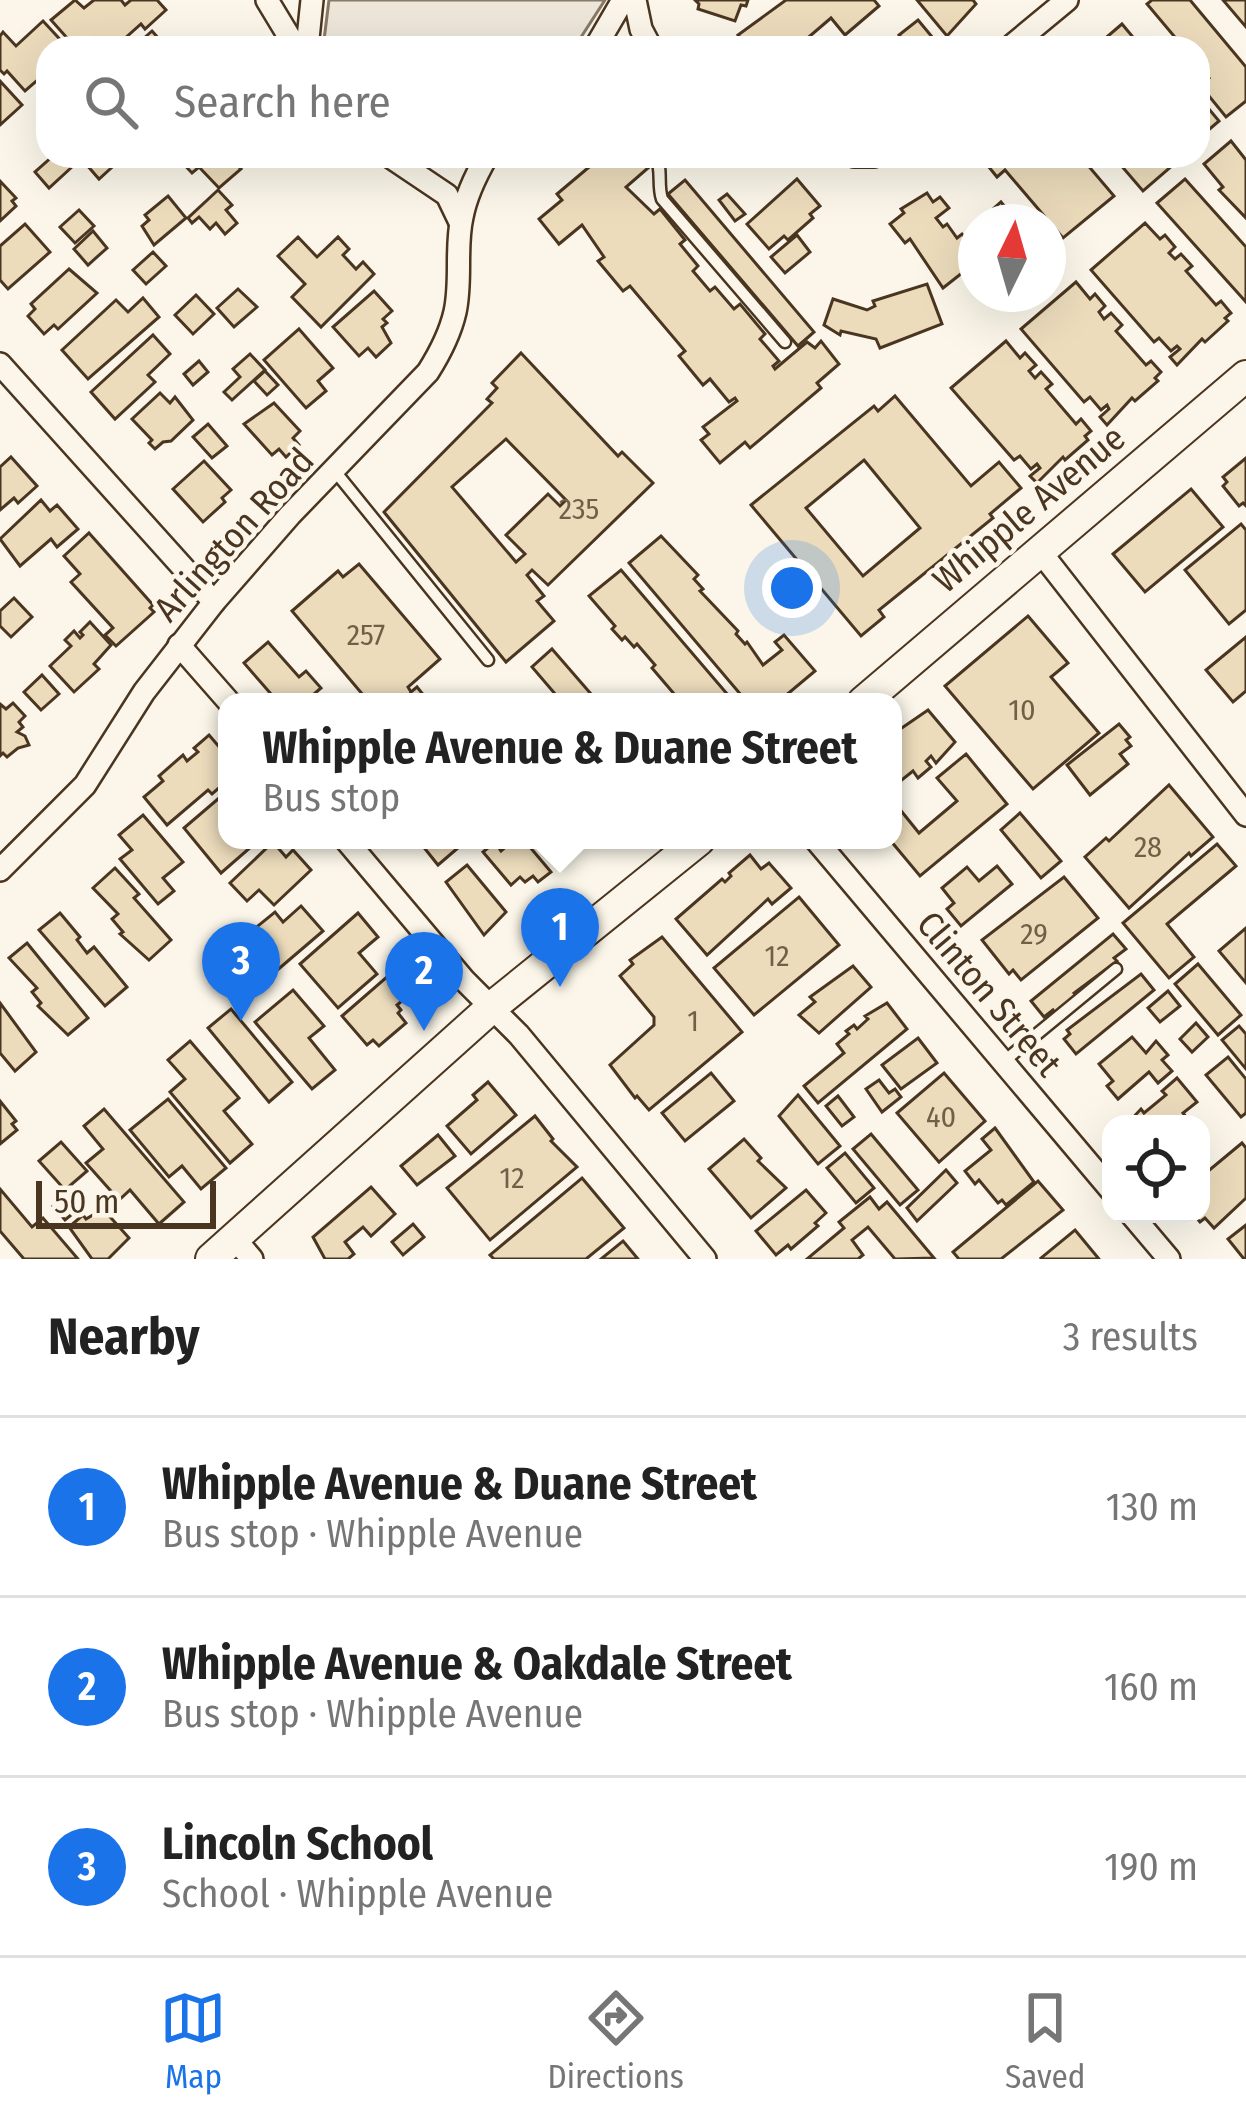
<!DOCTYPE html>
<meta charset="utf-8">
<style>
:root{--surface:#fff;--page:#f6f6f6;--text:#222;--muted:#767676;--line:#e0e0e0;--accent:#1a73e8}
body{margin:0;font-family:"Fira Sans Condensed",sans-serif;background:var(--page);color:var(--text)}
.controls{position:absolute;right:36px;bottom:36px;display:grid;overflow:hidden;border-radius:24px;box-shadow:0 12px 48px #0002}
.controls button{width:108px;height:108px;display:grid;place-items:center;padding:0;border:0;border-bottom:3px solid var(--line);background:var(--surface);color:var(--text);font:60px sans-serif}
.compass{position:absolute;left:958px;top:204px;width:108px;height:108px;border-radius:50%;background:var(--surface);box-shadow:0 12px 48px #0002;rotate:5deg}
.scale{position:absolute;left:36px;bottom:30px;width:180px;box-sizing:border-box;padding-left:12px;border:6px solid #4a3520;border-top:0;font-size:33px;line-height:42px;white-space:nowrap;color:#4a3520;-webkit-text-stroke:9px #fbf6e9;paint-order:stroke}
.you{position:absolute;left:792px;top:588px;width:42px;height:42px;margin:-30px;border:9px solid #fff;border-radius:50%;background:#1a73e8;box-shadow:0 0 0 18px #1a73e833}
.badge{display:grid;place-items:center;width:78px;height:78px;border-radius:50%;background:var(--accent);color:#fff;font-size:39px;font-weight:700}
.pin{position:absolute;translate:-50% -99px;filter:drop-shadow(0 3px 6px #0008)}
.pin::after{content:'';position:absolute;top:63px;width:42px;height:36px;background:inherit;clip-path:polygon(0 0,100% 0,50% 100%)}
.popup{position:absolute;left:218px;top:693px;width:684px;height:156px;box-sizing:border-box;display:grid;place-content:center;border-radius:24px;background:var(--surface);filter:drop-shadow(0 3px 9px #0005);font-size:39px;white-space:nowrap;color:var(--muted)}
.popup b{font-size:45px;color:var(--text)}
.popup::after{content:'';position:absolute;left:50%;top:100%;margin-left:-24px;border:24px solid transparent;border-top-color:var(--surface)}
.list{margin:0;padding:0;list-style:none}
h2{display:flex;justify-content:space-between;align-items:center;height:156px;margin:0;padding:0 48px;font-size:51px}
h2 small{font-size:39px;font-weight:400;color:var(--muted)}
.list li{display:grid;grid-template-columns:78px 1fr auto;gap:36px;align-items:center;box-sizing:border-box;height:180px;padding:0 48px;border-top:3px solid var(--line)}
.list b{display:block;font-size:45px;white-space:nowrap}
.list p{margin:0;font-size:39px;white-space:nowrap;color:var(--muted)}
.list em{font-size:39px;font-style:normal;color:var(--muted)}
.icon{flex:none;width:66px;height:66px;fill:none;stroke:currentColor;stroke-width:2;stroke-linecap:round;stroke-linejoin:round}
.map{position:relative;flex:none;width:1246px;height:1259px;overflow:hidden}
.search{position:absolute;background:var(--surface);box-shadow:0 12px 48px #0002;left:36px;right:36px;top:36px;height:132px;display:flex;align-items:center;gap:30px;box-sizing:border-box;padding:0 42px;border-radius:36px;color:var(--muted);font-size:45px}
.sheet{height:696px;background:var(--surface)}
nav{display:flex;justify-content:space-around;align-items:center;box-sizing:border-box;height:168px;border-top:3px solid var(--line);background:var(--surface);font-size:33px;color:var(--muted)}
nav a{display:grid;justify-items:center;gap:6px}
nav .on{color:var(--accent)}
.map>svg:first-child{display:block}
.green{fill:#ede6d9;stroke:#887966;stroke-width:3}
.building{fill:#ecdcbc;stroke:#4a3520;stroke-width:3;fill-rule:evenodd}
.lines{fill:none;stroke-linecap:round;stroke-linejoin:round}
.service-casing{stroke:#4a3520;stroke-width:15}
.minor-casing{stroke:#4a3520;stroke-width:26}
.secondary-casing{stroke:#4a3520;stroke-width:34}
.service{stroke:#fbf6e9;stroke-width:10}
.minor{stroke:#fbf6e9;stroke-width:21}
.secondary{stroke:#fbf6e9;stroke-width:30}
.labels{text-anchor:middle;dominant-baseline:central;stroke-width:9;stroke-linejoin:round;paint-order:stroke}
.number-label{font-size:30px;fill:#725f47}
.street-label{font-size:36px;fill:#4a3520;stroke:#fbf6e9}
</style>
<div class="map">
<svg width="1246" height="1259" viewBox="0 0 1246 1259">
<rect width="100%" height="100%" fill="#fbf6e9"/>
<polygon class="green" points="329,0 605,0 574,48 323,48"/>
<g class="building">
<polygon points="75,0 84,8 94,0 121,0 125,5 131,0 157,0 166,10 145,29 141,24 114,48 102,48 94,38 83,48 76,48 51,20"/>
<polygon points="695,0 748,0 746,6 741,5 735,21 698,9 699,4"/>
<polygon points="786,0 874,0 879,6 845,35 831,18 796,48 749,48 738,35"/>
<polygon points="917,0 973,0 976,4 947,36"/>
<polygon points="1152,0 1190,0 1246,67 1246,101 1226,117 1200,85 1209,78 1198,65 1198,48 1184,48 1147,4"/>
<polygon points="1223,0 1246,0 1246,27"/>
<polygon points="918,20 933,38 920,48 910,48 899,35"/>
<polygon points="43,21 68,48 48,48 48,71 25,91 7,71 4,74 0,70 0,36 3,32 16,46"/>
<polygon points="1122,24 1142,48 1096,48 1095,47"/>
<polygon points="152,31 167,48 133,48"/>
<polygon points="0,81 22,105 0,125"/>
<polygon points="1198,96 1219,121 1198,139"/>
<polygon points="1231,141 1246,160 1246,218 1219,190 1223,187 1204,164"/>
<polygon points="53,156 64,156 73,166 49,188 35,172"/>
<polygon points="79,156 118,156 121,159 99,179"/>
<polygon points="181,156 246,156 237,165 241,169 219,188 199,167 192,173 178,158"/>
<polygon points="613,156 638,156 648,168 626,187 654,214 660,209 685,240 680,244 698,266 693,271 710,291 715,287 734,309 740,304 765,334 760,339 779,361 773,366 775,369 807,342 815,348 821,341 839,364 817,383 821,388 750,448 745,442 720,463 701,440 709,434 703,427 737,401 735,398 729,402 710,379 703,385 679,356 685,351 630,286 623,291 598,261 604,257 582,225 559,244 539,219 562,200 557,194 601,157 605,162"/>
<polygon points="980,156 1080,156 1114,196 1063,238 1005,170 997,177"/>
<polygon points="1113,156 1177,156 1180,159 1143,191"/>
<polygon points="797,179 820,206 810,214 813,218 788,240 784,236 769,249 747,224"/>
<polygon points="1185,179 1246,247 1246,302 1157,203"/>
<polygon points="685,180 814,332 798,346 668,194"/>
<polygon points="0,181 16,198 12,201 16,206 0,221"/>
<polygon points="218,190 232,205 226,210 237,223 225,234 216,223 210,229 199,217 192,223 188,218"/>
<polygon points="927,193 933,202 940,197 949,208 936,218 943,227 947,224 957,238 962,234 976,252 976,262 943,288 910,239 905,243 890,224 904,213 901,209"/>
<polygon points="727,194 745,214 735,221 719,200"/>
<polygon points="168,196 186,218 154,245 142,226 149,220 145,215"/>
<polygon points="1001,202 1011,214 1002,222 988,222 984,217"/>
<polygon points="79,210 94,226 75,243 60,227"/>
<polygon points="1145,223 1160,239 1165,235 1175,247 1169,253 1175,259 1181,254 1192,266 1186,271 1216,305 1221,301 1231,313 1225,318 1228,321 1205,342 1202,339 1177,365 1170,357 1180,349 1177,346 1171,351 1159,338 1154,342 1091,270"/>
<polygon points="25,224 50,252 8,289 0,280 0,246"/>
<polygon points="93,231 107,248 88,265 74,249"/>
<polygon points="797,235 810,252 785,273 771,257"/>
<polygon points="298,237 317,257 338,237 349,249 343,255 356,269 363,262 374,274 321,327 292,297 305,284 278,256"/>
<polygon points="153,252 166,266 146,284 133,270"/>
<polygon points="69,269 97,293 58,329 54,325 44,334 28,316 35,309 31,304"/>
<polygon points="1076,282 1090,299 1095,294 1105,306 1099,312 1104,319 1111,313 1122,325 1116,331 1146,365 1151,361 1161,372 1155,378 1158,381 1135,401 1132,398 1107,425 1100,417 1109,409 1107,405 1101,410 1090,397 1084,402 1021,329"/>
<polygon points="927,284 942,324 880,348 876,339 841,331 840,335 824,325 833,299 867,310 875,306 873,301"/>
<polygon points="238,289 257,307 234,327 217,308"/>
<polygon points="374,291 392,311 383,319 387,323 382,327 391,343 376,357 368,348 359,356 333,327"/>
<polygon points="196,295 214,314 193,334 175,315"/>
<polygon points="143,298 159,317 88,379 62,350 116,300 128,312"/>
<polygon points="299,329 333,368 318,381 326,391 306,408 264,360"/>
<polygon points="153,335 170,354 148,375 155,382 115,419 91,392"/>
<polygon points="1006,341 1020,358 1025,353 1036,365 1029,371 1035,378 1041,372 1052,384 1046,389 1076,424 1081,419 1091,431 1085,436 1088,440 1065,460 1063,457 1037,483 1030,476 1040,468 1037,464 1031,469 1020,456 1014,460 951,388"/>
<path d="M521,353L618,456L622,452L653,483L548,585L532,570L527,575L544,596L537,601L554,621L506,662L384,512L492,403L487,399L497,388L492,383ZM506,439L566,500L560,506L548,494L506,535L525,554L516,562L452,487Z"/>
<polygon points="250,354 265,370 232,400 224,392 240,377 233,369"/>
<polygon points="199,361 208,372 193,385 184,374"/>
<polygon points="265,371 278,385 267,395 254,381"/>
<polygon points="160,393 170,403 175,397 193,420 171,441 163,442 155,449 149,443 152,440 132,419"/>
<path d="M895,396L971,486L999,462L1021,488L990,514L993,518L879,610L884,617L861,636L751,505L874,406L878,411ZM864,460L920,528L863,576L806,508Z"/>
<polygon points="274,403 300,431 293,438 299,445 286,457 279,449 272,455 244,424"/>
<polygon points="208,424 227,446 212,458 193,437"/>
<polygon points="11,457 37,486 18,503 14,498 0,510 0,467"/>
<polygon points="1246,458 1246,506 1243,503 1239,506 1223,486 1227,482 1223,477"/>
<polygon points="204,461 231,490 222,498 225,502 203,522 173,489"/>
<polygon points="1191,489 1223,527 1145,592 1113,554"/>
<polygon points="41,500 50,511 57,505 78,529 57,547 51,539 20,566 0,539"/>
<polygon points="1241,524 1246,530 1246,610 1229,624 1185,570"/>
<polygon points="89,533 153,605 150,608 154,612 116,646 105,635 113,628 71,582 80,574 64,556"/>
<polygon points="661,536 698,575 694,579 703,589 700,591 738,631 736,634 745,644 747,642 763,665 782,650 775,642 784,635 815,671 778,702 747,702 629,563"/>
<polygon points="359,564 440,659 408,687 411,692 417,687 429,702 417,702 410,694 401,702 369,702 292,611 338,571 343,577"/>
<polygon points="621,570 734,702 681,702 652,668 655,665 637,644 634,647 625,637 622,640 612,629 615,626 589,596"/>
<polygon points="14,598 32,617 11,637 0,626 0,611"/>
<polygon points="1028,616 1068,663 1051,677 1099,733 1033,789 945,686"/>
<polygon points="90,622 111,645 94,664 99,669 74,692 50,666 71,646 65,640 74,631 80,638 83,635 80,632"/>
<polygon points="1246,637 1246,691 1233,702 1206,670"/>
<polygon points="268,642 299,677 306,671 321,688 306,701 278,702 244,663"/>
<polygon points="552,649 598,702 562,702 532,667"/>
<polygon points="42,675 59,694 41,710 24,692"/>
<polygon points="13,703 25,716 19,722 23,727 17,732 25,736 29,745 18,748 7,757 3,753 0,756 0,704 6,709"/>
<polygon points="928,710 955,742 936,763 931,756 926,761 931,767 918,778 913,771 893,787 893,734"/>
<polygon points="1119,724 1130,737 1126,740 1131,746 1120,754 1128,764 1090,795 1067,765"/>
<polygon points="209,735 227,756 227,781 212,794 208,790 167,825 144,797 163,781 159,776 183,755 187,761 198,752 194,748"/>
<polygon points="966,754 1007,804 920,876 890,840 893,840 893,820 902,812 919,833 957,801 937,778"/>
<polygon points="1169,785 1213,837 1191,856 1189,853 1129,908 1085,857 1106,838 1109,841"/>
<polygon points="225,793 227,840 259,840 221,873 184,828"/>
<polygon points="1020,813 1061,861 1041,878 1001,830"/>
<polygon points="143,815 183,862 163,878 174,891 158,904 120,859 132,850 119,835"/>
<polygon points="427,840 453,840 459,847 438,865 422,845"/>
<polygon points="514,840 524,840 551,872 538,882 533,876 525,882 520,877 511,885 483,852 495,842 501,851"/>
<polygon points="538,840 575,840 571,848 575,852 560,865"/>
<polygon points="273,842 286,857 293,850 311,870 274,905 259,890 247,901 230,883"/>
<polygon points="1217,844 1236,866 1167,924 1194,957 1169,978 1123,923"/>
<polygon points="750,855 761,869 769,863 791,888 772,904 768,899 707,955 676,919 722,879 725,882 731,876 729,873"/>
<polygon points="467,865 506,912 484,935 446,882"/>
<polygon points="997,866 1012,884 961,926 947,909 954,903 942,888 967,867 979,881"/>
<polygon points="115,868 139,894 134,898 171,940 149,960 120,934 123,932 112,919 118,914 93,888"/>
<polygon points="1064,877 1098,918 1021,980 1013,970 1009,974 982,940"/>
<polygon points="799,897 839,945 754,1015 714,968"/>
<polygon points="301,906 323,931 275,972 268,963 260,970 237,943 275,912 283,922"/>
<polygon points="60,913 80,937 77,940 87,953 94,947 127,987 105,1006 39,930"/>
<polygon points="358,913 378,937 359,953 377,974 338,1008 300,964"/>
<polygon points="1246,928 1246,983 1219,951"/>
<polygon points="1113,934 1126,949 1114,958 1117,961 1074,993 1076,996 1055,1013 1053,1010 1044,1017 1031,1001"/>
<polygon points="662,937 742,1032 649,1110 637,1096 635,1098 610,1065 654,1025 654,1017 620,976 633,964 630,960"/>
<polygon points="27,943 88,1018 68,1035 38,1006 41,1003 32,992 37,988 9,958"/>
<polygon points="1198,964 1241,1015 1218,1035 1175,984"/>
<polygon points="853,966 871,987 819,1033 799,1015 815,1002 810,997"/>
<polygon points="396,969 415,990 397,1005 401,1010 398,1013 406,1023 379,1046 373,1040 367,1045 342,1016"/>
<polygon points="1141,974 1154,990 1076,1054 1064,1039 1070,1034 1067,1030"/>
<polygon points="293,990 324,1026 309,1038 335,1070 312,1089 255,1022"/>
<polygon points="1168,991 1180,1006 1160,1022 1148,1008"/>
<polygon points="0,1003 36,1052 15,1071 0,1053"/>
<polygon points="887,1003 907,1029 818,1103 804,1086 844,1053 837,1044 849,1034 846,1031 854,1025 857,1029 868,1019 865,1016"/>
<polygon points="231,1009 292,1082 269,1102 208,1028"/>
<polygon points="1196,1023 1208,1037 1192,1052 1180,1039"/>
<polygon points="1239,1026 1246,1034 1246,1069 1222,1040"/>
<polygon points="1132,1037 1146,1053 1156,1041 1168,1055 1162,1060 1172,1071 1158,1083 1149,1072 1118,1099 1107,1086 1113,1081 1099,1064"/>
<polygon points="918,1038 937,1063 901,1089 882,1065"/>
<polygon points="190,1041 239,1098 224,1111 252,1144 230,1163 170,1092 185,1079 168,1060"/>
<polygon points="1228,1057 1246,1079 1246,1113 1241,1117 1206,1075"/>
<polygon points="711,1073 734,1101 685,1141 662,1113"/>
<polygon points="944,1073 985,1121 939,1162 897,1113"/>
<polygon points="1177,1078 1197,1102 1183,1113 1186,1117 1178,1124 1127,1124 1141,1109 1144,1113 1166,1095 1162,1091"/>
<polygon points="879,1080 889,1093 895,1089 901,1097 882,1112 866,1089"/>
<polygon points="488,1082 516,1115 471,1154 447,1126 477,1100 473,1095"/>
<polygon points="798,1095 840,1146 818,1164 779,1116"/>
<polygon points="838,1096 854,1117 842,1126 826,1106"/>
<polygon points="168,1099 226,1168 201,1189 182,1166 169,1177 130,1130"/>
<polygon points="0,1101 16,1121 12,1124 17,1130 0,1144"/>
<polygon points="104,1109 184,1202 159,1224 130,1190 119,1200 86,1163 103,1149 84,1126"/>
<polygon points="535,1116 553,1139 551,1141 577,1167 490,1240 447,1188"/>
<polygon points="995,1128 1034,1182 1006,1205 1002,1200 998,1203 979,1180 975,1184 965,1171 991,1150 982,1139"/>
<polygon points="871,1134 918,1190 900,1205 853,1149"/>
<polygon points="438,1135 455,1156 417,1185 401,1166"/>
<polygon points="744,1139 761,1158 758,1161 786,1188 751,1218 709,1169"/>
<polygon points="61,1142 87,1171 65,1190 39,1161"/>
<polygon points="1242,1143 1246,1148 1246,1198 1214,1228 1205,1218 1200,1222 1193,1214 1201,1214 1201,1177"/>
<polygon points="845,1153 874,1188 856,1203 827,1168"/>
<polygon points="946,1170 957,1183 917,1221 907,1208"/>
<polygon points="582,1178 624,1228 586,1259 494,1259 490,1255"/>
<polygon points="1038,1181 1063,1210 1001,1259 959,1259 953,1252"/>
<polygon points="371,1187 395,1214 371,1236 363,1227 345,1242 354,1254 348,1259 325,1259 313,1237"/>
<polygon points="0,1189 32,1227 43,1218 78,1259 24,1259 0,1231"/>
<polygon points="806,1190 826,1213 815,1223 818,1226 791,1249 788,1245 776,1255 756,1231"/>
<polygon points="63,1197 76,1211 65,1220 53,1206"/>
<polygon points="870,1197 879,1209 887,1202 934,1258 895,1259 868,1227 852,1240 863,1255 858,1259 807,1259 844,1228 839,1222"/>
<polygon points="103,1209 129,1238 108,1259 92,1259 69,1227 83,1215 86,1219"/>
<polygon points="413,1224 424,1237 403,1255 392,1242"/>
<polygon points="1246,1225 1246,1259 1244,1259 1228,1239"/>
<polygon points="1075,1230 1099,1259 1042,1259 1041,1258"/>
<polygon points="623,1241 638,1259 601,1259"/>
</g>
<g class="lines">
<defs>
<g id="service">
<path d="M655,156C663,167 657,185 662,199L785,342"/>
<polyline points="334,470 488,660"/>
<polyline points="1003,1062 1116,969"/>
</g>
<g id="minor">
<polyline points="267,0 296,48"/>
<polyline points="635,0 641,29 651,48"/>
<polyline points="307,48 312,0"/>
<polyline points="595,48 623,0"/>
<polyline points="1009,48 1067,0"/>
<polyline points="389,156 447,195 460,222"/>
<polyline points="854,156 874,156"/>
<polyline points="0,364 214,602"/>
<polyline points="1039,550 1246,815"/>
<polyline points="179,645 229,702"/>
<polyline points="346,840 464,980 519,1035 705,1259"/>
<polyline points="816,840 1111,1190"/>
<path d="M0,870L85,785L144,692L214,602L290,515L428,372C440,353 450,334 455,312C462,280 455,248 462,217C466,196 476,175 487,156"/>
<polyline points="1131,1214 1169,1259"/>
<polyline points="235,1239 252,1259"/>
</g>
<g id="secondary">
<polyline points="863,702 1246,376"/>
<polyline points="211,1259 492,1007 699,840"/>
</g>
</defs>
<use href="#service" class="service-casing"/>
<use href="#minor" class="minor-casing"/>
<use href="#secondary" class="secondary-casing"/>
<use href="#service" class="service"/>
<use href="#minor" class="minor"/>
<use href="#secondary" class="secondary"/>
</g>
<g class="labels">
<g class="number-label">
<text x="579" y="509">235</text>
<text x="366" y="635">257</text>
<text x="1022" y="710">10</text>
<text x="1148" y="847">28</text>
<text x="1034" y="934">29</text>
<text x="777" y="956">12</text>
<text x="693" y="1021">1</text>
<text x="941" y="1117">40</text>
<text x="512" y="1178">12</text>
</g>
<g class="street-label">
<text transform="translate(1029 509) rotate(-40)">Whipple Avenue</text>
<text transform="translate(234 535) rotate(-48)">Arlington Road</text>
<text transform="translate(989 994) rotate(50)">Clinton Street</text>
</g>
</g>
</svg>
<div class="controls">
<button><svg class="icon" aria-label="locate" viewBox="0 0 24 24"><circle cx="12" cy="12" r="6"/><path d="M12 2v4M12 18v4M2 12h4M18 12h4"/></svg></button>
</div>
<svg class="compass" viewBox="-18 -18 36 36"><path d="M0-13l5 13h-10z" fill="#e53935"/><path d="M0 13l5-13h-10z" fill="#767676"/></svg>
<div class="scale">50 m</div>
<div class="you"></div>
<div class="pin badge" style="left:560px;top:987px">1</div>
<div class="popup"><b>Whipple Avenue &amp; Duane Street</b>Bus stop</div>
<div class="pin badge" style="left:424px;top:1031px">2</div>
<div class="pin badge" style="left:241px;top:1021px">3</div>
<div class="search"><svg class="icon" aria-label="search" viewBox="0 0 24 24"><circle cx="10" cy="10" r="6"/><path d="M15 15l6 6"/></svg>Search here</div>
</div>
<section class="sheet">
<h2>Nearby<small>3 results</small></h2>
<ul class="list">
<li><span class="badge">1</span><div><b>Whipple Avenue &amp; Duane Street</b><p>Bus stop · Whipple Avenue</p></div><em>130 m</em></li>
<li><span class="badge">2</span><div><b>Whipple Avenue &amp; Oakdale Street</b><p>Bus stop · Whipple Avenue</p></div><em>160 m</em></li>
<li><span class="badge">3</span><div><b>Lincoln School</b><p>School · Whipple Avenue</p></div><em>190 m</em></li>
</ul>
</section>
<nav>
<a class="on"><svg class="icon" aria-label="map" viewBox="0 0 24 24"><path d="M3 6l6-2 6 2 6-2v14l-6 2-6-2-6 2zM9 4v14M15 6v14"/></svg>Map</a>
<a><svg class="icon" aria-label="directions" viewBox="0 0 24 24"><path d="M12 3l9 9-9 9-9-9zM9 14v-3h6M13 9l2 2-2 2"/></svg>Directions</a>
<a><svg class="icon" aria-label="saved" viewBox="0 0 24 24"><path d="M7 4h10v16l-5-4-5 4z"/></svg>Saved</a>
</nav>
